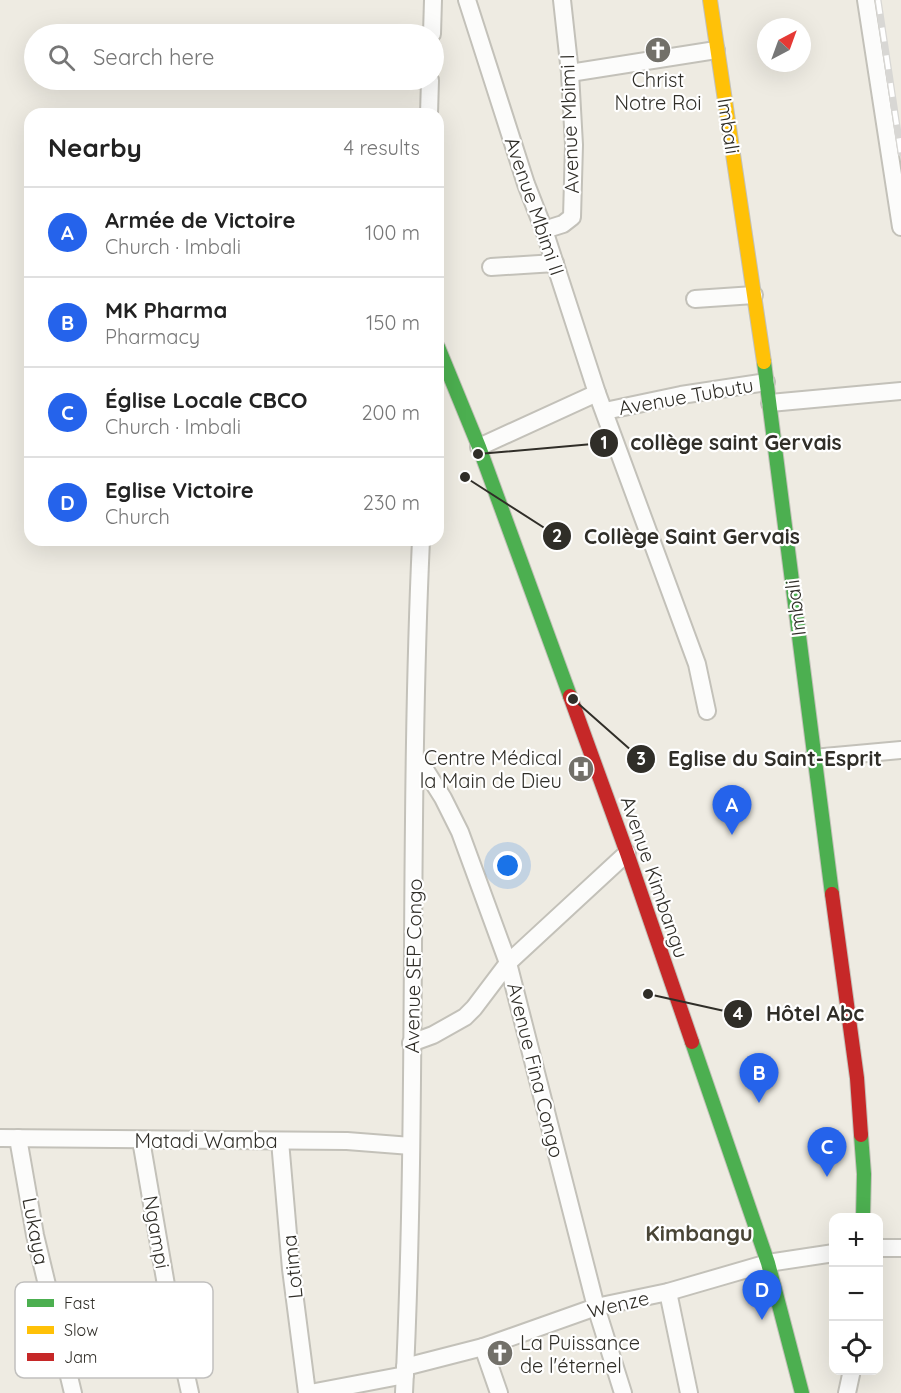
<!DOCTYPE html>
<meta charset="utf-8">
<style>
:root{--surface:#fff;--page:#f6f6f6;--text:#222;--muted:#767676;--line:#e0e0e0;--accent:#2563eb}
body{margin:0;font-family:Quicksand,sans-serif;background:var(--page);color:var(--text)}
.controls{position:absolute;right:18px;bottom:18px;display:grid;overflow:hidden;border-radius:12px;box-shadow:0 6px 24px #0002}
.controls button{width:54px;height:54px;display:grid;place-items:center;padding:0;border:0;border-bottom:2px solid var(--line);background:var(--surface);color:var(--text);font:30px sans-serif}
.compass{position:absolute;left:757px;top:18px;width:54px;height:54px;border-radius:50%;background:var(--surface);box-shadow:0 6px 24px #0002;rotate:41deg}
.you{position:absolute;left:508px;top:866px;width:21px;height:21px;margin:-15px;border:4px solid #fff;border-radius:50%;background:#1a73e8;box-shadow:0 0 0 9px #1a73e833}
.badge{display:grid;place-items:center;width:39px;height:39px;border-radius:50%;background:var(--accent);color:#fff;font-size:20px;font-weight:700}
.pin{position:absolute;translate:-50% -50px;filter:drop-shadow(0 2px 3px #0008)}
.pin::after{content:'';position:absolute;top:32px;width:21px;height:18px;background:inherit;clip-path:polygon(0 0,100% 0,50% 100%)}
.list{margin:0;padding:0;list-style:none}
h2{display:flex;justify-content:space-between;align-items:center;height:78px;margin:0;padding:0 24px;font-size:26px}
h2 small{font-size:20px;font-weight:400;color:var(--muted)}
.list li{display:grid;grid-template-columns:39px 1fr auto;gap:18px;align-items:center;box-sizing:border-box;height:90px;padding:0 24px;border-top:2px solid var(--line)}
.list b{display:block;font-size:22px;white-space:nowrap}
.list p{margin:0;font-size:20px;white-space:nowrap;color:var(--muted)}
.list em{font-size:20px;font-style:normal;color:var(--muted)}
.icon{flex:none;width:33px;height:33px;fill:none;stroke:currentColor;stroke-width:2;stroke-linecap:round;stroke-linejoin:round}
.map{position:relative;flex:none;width:901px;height:1393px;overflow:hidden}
.search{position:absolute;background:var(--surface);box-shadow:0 6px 24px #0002;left:24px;top:24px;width:420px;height:66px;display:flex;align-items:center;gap:15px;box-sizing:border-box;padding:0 21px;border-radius:33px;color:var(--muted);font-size:22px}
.panel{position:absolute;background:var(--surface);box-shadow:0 6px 24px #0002;left:24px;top:108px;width:420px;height:438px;border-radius:18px}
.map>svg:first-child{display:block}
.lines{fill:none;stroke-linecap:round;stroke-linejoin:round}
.street-casing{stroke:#c3c1b9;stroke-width:20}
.fast-casing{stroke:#c3c1b9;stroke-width:16}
.slow-casing{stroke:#c3c1b9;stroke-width:16}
.jam-casing{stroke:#c3c1b9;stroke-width:16}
.street{stroke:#fcfcfb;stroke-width:16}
.fast{stroke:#4caf50;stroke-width:14}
.slow{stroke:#ffc107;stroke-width:14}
.jam{stroke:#c62828;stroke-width:14}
.rail-casing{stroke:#d8d7d4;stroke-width:7}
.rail{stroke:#fff;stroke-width:4.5;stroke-dasharray:14;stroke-linecap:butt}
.labels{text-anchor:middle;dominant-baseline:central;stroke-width:4.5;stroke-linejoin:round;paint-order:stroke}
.poi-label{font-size:20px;fill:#302e28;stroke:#fff}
.street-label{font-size:20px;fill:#302e28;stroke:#fff}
.quarter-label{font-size:22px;font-weight:bold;fill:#494536;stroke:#fff}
.key{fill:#fff;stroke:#c1c0be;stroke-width:1.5}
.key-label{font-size:16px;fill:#302e28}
.leader{fill:none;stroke:#302e28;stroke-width:2}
.callout-dot{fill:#302e28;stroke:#fff;stroke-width:2}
.mark-label{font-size:18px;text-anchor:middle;font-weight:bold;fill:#fff}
.callout-label{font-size:21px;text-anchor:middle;font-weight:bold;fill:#302e28;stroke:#fff;stroke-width:4.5;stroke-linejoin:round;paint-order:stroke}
</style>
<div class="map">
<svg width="901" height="1393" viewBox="0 0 901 1393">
<rect width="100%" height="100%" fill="#eeebe2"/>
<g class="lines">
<defs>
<g id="street">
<polyline points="467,0 526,184 544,230 597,393 697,664 707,711"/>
<polyline points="866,0 901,227"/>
<polyline points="432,34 433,0"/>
<polyline points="570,73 716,50"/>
<polyline points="429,114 430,80"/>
<polyline points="544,230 563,224 572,217 574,145 570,73 562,0"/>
<polyline points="491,267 555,263"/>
<polyline points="695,299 754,295"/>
<polyline points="770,403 901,391"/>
<polyline points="605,411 681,395 766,382"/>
<polyline points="479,447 597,393"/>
<polyline points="813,758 901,750"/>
<polyline points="416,760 426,771 443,798 460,832 508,963 596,1307 623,1393"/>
<polyline points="411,1043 433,1035 465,1017 474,1008 508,963 627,853"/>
<polyline points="0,1138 347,1141 411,1146"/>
<polyline points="18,1138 35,1235 73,1393"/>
<polyline points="141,1140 166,1285 190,1393"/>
<polyline points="280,1141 291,1269 307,1393"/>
<polyline points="878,1248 901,1248"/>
<polyline points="668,1292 689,1393"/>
<polyline points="483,1347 499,1393"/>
<polyline points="405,1367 483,1347 596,1307 668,1292 768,1263 834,1253"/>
<polyline points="310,1393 405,1375"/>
<path d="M404,1393C418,1109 408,824 421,540"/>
<polyline points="847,1393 852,1370"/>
</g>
<g id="fast">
<polyline points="438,347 479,447 570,696"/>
<polyline points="764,362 832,894"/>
<polyline points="692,1042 768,1263 802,1393"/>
<polyline points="861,1135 864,1174 863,1218"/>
</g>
<polyline id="slow" points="710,0 764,362"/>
<g id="jam">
<polyline points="570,696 627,853 692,1042"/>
<polyline points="832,894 857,1078 861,1135"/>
</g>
</defs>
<use href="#street" class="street-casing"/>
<use href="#fast" class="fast-casing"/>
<use href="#slow" class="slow-casing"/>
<use href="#jam" class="jam-casing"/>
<use href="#street" class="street"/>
<use href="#fast" class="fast"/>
<use href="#slow" class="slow"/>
<use href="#jam" class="jam"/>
<defs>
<polyline id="rail" points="878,0 901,153"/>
</defs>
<use href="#rail" class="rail-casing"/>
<use href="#rail" class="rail"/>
</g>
<defs>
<symbol id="church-disc" viewBox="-11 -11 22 22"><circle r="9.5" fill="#727069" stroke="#fff"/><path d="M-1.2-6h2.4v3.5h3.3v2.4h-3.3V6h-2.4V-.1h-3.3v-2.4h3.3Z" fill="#fff"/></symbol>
<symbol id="hospital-disc" viewBox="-11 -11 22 22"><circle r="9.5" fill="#727069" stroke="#fff"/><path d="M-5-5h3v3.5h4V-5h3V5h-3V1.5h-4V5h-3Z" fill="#fff"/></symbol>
</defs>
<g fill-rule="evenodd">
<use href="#church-disc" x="643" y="35" width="30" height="30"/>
<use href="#hospital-disc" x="566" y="754" width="30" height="30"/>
<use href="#church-disc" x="485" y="1338" width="30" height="30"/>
</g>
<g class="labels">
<g class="poi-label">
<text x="658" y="79">Christ<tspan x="658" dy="23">Notre Roi</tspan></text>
<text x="562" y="757" text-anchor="end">Centre Médical<tspan x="562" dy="23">la Main de Dieu</tspan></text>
<text x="520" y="1342" text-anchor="start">La Puissance<tspan x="520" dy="23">de l'éternel</tspan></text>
</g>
<g class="street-label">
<text transform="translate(569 124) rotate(-92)">Avenue Mbimi I</text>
<text transform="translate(729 126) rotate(81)">Imbali</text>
<text transform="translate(535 206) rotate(71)">Avenue Mbimi II</text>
<text transform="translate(686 396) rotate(-10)">Avenue Tubutu</text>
<text transform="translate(795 608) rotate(-97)">Imbali</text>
<text transform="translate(655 877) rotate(71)">Avenue Kimbangu</text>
<text transform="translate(413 966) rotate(-89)">Avenue SEP Congo</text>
<text transform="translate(536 1070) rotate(76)">Avenue Fina Congo</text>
<text x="206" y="1140">Matadi Wamba</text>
<text transform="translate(36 1231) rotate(79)">Lukaya</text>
<text transform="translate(157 1232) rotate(80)">Ngampi</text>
<text transform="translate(292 1267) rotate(-96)">Lotima</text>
<text transform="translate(618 1304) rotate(-13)">Wenze</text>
</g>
<g class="quarter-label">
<text x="699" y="1233">Kimbangu</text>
</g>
</g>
<rect x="15" y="1282" width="198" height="96" rx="9" class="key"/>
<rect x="27" y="1299" width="27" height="8" fill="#4caf50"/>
<rect x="27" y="1326" width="27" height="8" fill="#ffc107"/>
<rect x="27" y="1353" width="27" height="8" fill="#c62828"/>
<g class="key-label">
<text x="64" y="1309">Fast</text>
<text x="64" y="1336">Slow</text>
<text x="64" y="1363">Jam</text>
</g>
<path class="leader" d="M478 454L604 443M465 477L557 536M573 699L641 759M648 994L738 1014"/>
<g class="callout-dot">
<circle cx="478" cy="454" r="6"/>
<circle cx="465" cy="477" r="6"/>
<circle cx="573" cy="699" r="6"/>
<circle cx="648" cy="994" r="6"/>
<circle cx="604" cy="443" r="15"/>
<circle cx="557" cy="536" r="15"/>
<circle cx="641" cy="759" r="15"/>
<circle cx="738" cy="1014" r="15"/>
</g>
<g class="mark-label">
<text x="604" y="449">1</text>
<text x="557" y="542">2</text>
<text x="641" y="765">3</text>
<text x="738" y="1020">4</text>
</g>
<g class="callout-label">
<text x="736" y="450">collège saint Gervais</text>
<text x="692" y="544">Collège Saint Gervais</text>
<text x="775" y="766">Eglise du Saint-Esprit</text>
<text x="815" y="1021">Hôtel Abc</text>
</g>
</svg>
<div class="controls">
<button>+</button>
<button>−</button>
<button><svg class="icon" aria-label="locate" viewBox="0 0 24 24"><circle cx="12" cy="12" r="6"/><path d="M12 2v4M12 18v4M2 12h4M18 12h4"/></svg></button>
</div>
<svg class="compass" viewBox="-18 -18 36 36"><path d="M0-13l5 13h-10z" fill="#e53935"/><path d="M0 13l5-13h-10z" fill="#767676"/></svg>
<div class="you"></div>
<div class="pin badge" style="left:732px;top:835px">A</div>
<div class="pin badge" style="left:759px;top:1103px">B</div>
<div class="pin badge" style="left:827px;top:1177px">C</div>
<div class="pin badge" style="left:762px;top:1320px">D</div>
<div class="search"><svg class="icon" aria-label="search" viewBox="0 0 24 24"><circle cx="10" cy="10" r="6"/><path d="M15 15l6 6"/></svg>Search here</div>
<section class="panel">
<h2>Nearby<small>4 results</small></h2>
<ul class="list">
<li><span class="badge">A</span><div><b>Armée de Victoire</b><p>Church · Imbali</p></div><em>100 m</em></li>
<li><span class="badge">B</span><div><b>MK Pharma</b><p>Pharmacy</p></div><em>150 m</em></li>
<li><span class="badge">C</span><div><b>Église Locale CBCO</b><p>Church · Imbali</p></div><em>200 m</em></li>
<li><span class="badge">D</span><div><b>Eglise Victoire</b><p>Church</p></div><em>230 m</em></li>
</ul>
</section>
</div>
